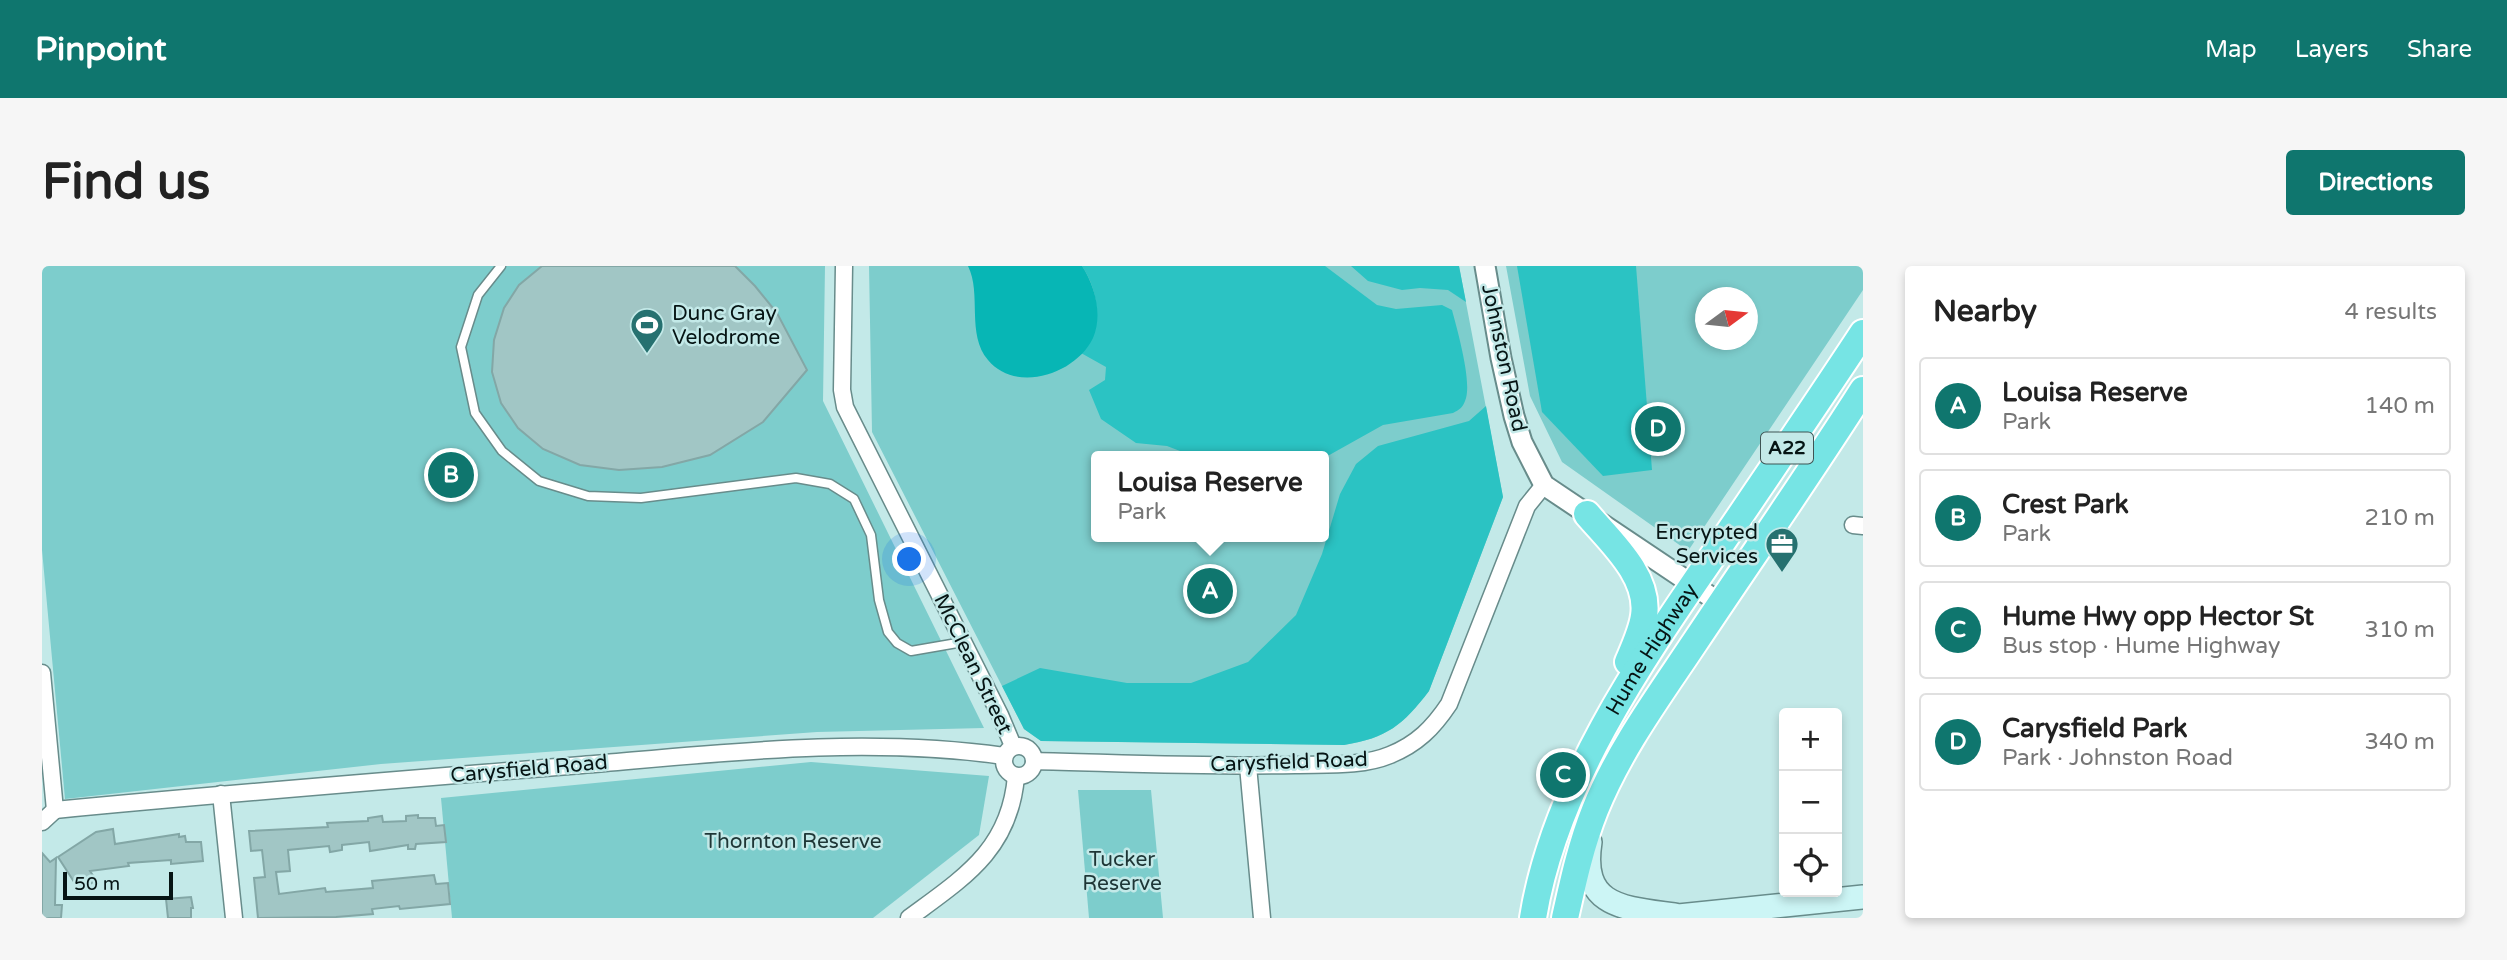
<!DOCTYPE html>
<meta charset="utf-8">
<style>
:root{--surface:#fff;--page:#f6f6f6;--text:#222;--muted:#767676;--line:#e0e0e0;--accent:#0f766e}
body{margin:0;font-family:"Varela Round",sans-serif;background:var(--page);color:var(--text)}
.controls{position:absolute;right:21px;bottom:21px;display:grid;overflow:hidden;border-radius:7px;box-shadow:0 4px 10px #0003}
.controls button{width:63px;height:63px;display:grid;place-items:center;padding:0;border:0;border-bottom:2px solid var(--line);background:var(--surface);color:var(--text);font:35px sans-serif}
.compass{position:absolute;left:1653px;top:21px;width:63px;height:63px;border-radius:50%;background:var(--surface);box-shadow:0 4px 10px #0003;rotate:75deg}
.scale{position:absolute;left:21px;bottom:18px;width:110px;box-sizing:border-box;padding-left:7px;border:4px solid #061414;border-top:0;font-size:19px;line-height:24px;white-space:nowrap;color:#061414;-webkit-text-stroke:5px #c3e9e8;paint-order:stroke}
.you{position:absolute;left:868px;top:294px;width:24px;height:24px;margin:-18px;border:5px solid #fff;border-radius:50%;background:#1a73e8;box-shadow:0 0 0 10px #1a73e833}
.badge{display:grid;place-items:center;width:46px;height:46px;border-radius:50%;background:var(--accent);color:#fff;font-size:23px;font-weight:700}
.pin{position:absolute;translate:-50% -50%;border:4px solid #fff;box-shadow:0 2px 7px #0006}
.popup{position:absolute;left:1049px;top:185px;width:238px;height:91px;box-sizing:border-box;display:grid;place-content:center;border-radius:7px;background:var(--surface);filter:drop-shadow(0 2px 5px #0005);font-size:23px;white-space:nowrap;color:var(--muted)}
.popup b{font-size:26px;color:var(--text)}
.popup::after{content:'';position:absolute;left:50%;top:100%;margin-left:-14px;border:14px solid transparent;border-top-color:var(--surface)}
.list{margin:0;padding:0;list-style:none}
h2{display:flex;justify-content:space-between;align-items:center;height:91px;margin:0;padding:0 28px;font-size:30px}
h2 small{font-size:23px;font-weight:400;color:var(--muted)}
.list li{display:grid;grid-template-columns:46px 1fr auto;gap:21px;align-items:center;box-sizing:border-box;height:98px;margin:0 14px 14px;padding:0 14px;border:2px solid var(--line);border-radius:7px}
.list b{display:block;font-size:26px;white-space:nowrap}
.list p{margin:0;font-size:23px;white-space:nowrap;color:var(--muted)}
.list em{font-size:23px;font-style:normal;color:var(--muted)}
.icon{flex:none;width:38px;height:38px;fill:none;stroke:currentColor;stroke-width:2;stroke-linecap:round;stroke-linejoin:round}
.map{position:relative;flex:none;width:1821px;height:652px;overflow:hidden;border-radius:7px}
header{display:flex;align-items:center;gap:42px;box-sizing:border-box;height:98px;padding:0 35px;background:var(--accent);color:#fff}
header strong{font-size:33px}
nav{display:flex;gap:38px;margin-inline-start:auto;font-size:24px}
.intro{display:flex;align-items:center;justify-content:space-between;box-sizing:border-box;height:168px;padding:0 42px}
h1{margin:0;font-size:49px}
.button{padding:18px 32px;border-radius:7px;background:var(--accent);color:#fff;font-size:24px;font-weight:700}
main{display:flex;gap:42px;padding:0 42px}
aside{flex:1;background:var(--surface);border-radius:7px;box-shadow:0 4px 10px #0003}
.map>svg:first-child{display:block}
.green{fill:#7dcdcc;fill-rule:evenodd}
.forest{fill:#2bc3c3}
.water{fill:#07b6b5}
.building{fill:#a1c6c5;stroke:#83a7a6;stroke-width:2}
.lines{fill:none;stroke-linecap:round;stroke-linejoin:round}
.service-casing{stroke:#688c8b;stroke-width:11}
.minor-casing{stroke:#688c8b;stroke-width:19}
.tertiary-casing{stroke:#688c8b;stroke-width:23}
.secondary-casing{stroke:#688c8b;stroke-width:26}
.trunk-casing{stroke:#fff;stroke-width:30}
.service{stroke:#fff;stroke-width:8}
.minor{stroke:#fff;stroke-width:16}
.tertiary{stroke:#fff;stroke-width:19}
.secondary{stroke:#ccf5f5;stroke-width:23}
.trunk{stroke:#76e4e4;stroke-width:26}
.labels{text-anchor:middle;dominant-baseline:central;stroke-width:5;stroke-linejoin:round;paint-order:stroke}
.shield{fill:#c3e9e8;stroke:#3f5454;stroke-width:2}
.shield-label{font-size:19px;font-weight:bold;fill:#061414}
.poi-label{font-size:21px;fill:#061414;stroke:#c3e9e8;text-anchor:start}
.street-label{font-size:21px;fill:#061414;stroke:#c3e9e8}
.park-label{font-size:21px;fill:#1e3636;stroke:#c3e9e8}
</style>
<header>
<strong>Pinpoint</strong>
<nav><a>Map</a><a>Layers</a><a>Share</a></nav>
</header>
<div class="intro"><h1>Find us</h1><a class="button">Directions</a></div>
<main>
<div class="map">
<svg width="1821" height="652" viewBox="0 0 1821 652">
<rect width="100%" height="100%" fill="#c3e9e8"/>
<g class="green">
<polygon points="0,0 783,0 781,135 942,462 775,466 339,498 23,533 0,284"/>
<path d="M827,0H1417L1461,231L1387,425C1361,459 1345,472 1302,479L999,475L982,463L830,166ZM1054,190H1282V271H1054Z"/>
<path d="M1464,0H1821V24L1646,285L1520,196L1488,130ZM1664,32H1706V74H1664Z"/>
<polygon points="769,496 947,510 937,569 831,652 410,652 399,532"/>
<polygon points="1036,524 1109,524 1121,652 1047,652"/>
</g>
<g class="forest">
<path d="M1040,0H1283L1335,39L1354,43L1400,39L1410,44C1415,63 1431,118 1423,135C1421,141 1417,144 1411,147L1341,159L1282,192V190H1151L1125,180L1094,177L1059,153L1047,124L1063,114L1064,101L1039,87C1061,62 1058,27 1040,0Z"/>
<polygon points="1309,0 1417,0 1424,36 1406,24 1378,22 1360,24 1326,15"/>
<polygon points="1475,0 1594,0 1610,204 1561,210 1500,146"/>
<path d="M1444,140L1461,231L1387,425C1361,459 1345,472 1302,479L999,475L982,463L960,420L998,402L1085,417H1149L1206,396L1254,349L1280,288L1298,228L1314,198L1336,180L1427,155Z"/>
</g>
<path class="water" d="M926,0H1040C1053,20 1061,49 1051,72C1034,108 974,128 946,94C924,68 940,28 926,0Z"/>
<g class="building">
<polygon points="500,0 693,0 713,20 735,47 765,104 721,156 668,189 620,201 577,204 538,199 501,183 476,162 459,137 450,106 452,74 462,42 477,19"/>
<polygon points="376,549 376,552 393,552 394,560 402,559 404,576 374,578 373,583 366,583 366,579 328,585 327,576 300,579 300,584 288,586 287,580 246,584 248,605 234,606 237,628 283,622 284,626 331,622 330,615 392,609 394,618 406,617 408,638 358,643 357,640 330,643 331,648 294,651 216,652 212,612 223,611 220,584 209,585 207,565 286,561 285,557 326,555 326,552 340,550 341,556 364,555 364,550"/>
<polygon points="71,563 73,578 137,568 137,571 143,570 144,576 159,576 161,595 129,598 129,594 86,597 87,600 48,605 54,614 38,625 16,591 54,566"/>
<polygon points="0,587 8,596 14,592 13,639 20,639 19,652 0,652"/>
<polygon points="149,631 151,642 149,642 149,652 126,652 124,633"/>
</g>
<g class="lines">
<defs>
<polyline id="service" points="459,0 436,29 419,81 433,147 460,185 497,215 546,230 599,232 754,212 788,218 812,233 829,269 837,334 846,366 855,377 869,385 921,376"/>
<g id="minor">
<polyline points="802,0 800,124 803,141 958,449 971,480"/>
<polyline points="1811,259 1821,260"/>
<polyline points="0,407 13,544"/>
<circle cx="977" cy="495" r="15"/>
<path d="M992,495C1079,497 1166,501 1253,499C1284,498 1319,501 1348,489C1375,478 1391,462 1407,438L1485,240L1502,219"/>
<polyline points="1206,500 1220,652"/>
<polyline points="179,528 192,652"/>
<path d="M13,544C189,527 364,513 540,499C681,487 821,470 962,490"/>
<polyline points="0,556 13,544"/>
<path d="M867,652C921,612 968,584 974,510"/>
</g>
<polyline id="tertiary" points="1443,0 1459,92 1472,150 1480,176 1502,219 1678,337"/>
<g id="secondary">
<path d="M1548,576C1538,641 1581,642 1632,649"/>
<polyline points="1617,652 1821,631"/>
</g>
<g id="trunk">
<path d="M1545,248C1568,275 1608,310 1602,350C1600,365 1592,382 1586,396"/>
<path id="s1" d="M1491,652C1513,515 1604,387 1681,275C1728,206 1775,137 1821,67"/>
<path d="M1523,652C1531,616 1539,579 1553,544C1577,484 1617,430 1653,376C1709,292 1767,209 1821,124"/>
</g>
</defs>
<use href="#service" class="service-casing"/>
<use href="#minor" class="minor-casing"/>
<use href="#tertiary" class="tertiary-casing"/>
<use href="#secondary" class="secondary-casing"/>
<use href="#trunk" class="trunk-casing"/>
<use href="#service" class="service"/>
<use href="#minor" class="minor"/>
<use href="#tertiary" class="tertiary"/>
<use href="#secondary" class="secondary"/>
<use href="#trunk" class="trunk"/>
</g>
<defs>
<symbol id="stadium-pin" viewBox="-11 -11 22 30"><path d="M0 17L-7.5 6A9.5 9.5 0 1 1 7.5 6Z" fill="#267170" stroke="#c3e9e8"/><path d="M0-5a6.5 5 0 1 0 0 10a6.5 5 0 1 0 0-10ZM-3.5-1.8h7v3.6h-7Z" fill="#fff"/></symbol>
<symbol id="office-pin" viewBox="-11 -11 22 30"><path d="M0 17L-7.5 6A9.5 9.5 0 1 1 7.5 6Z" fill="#267170" stroke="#c3e9e8"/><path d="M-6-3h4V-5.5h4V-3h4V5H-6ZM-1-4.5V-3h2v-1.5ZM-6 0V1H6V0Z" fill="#fff"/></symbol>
</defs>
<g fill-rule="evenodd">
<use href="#stadium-pin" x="586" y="40" width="38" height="52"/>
<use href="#office-pin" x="1721" y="259" width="38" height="52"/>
</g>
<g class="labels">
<rect class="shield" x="1719" y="166.5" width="52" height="31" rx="5"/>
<g class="shield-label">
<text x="1745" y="182">A22</text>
</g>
<g class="poi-label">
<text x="630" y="47">Dunc Gray<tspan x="630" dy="24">Velodrome</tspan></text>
<text x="1716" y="266" text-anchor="end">Encrypted<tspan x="1716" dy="24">Services</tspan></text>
</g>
<g class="street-label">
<text transform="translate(1462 92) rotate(78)">Johnston Road</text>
<text stroke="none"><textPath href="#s1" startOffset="296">Hume Highway</textPath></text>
<text transform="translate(931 398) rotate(64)">McClean Street</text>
<text transform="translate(1247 496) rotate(-2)">Carysfield Road</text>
<text transform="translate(487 503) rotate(-5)">Carysfield Road</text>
</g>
<g class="park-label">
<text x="751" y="575">Thornton Reserve</text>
<text x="1080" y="593">Tucker<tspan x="1080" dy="24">Reserve</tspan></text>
</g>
</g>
</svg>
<div class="controls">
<button>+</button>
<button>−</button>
<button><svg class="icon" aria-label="locate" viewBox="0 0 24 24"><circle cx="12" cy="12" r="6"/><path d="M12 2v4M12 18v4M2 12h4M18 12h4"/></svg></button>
</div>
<svg class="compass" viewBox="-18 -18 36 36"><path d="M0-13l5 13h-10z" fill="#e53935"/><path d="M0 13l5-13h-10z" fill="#767676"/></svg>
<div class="scale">50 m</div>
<div class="you"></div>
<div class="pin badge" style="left:1168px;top:325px">A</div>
<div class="popup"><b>Louisa Reserve</b>Park</div>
<div class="pin badge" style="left:409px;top:209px">B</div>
<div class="pin badge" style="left:1521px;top:509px">C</div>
<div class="pin badge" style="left:1616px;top:163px">D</div>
</div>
<aside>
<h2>Nearby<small>4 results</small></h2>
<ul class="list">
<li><span class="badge">A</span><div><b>Louisa Reserve</b><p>Park</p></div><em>140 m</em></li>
<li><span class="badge">B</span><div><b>Crest Park</b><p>Park</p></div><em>210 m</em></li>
<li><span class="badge">C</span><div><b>Hume Hwy opp Hector St</b><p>Bus stop · Hume Highway</p></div><em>310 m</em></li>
<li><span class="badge">D</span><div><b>Carysfield Park</b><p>Park · Johnston Road</p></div><em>340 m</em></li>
</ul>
</aside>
</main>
